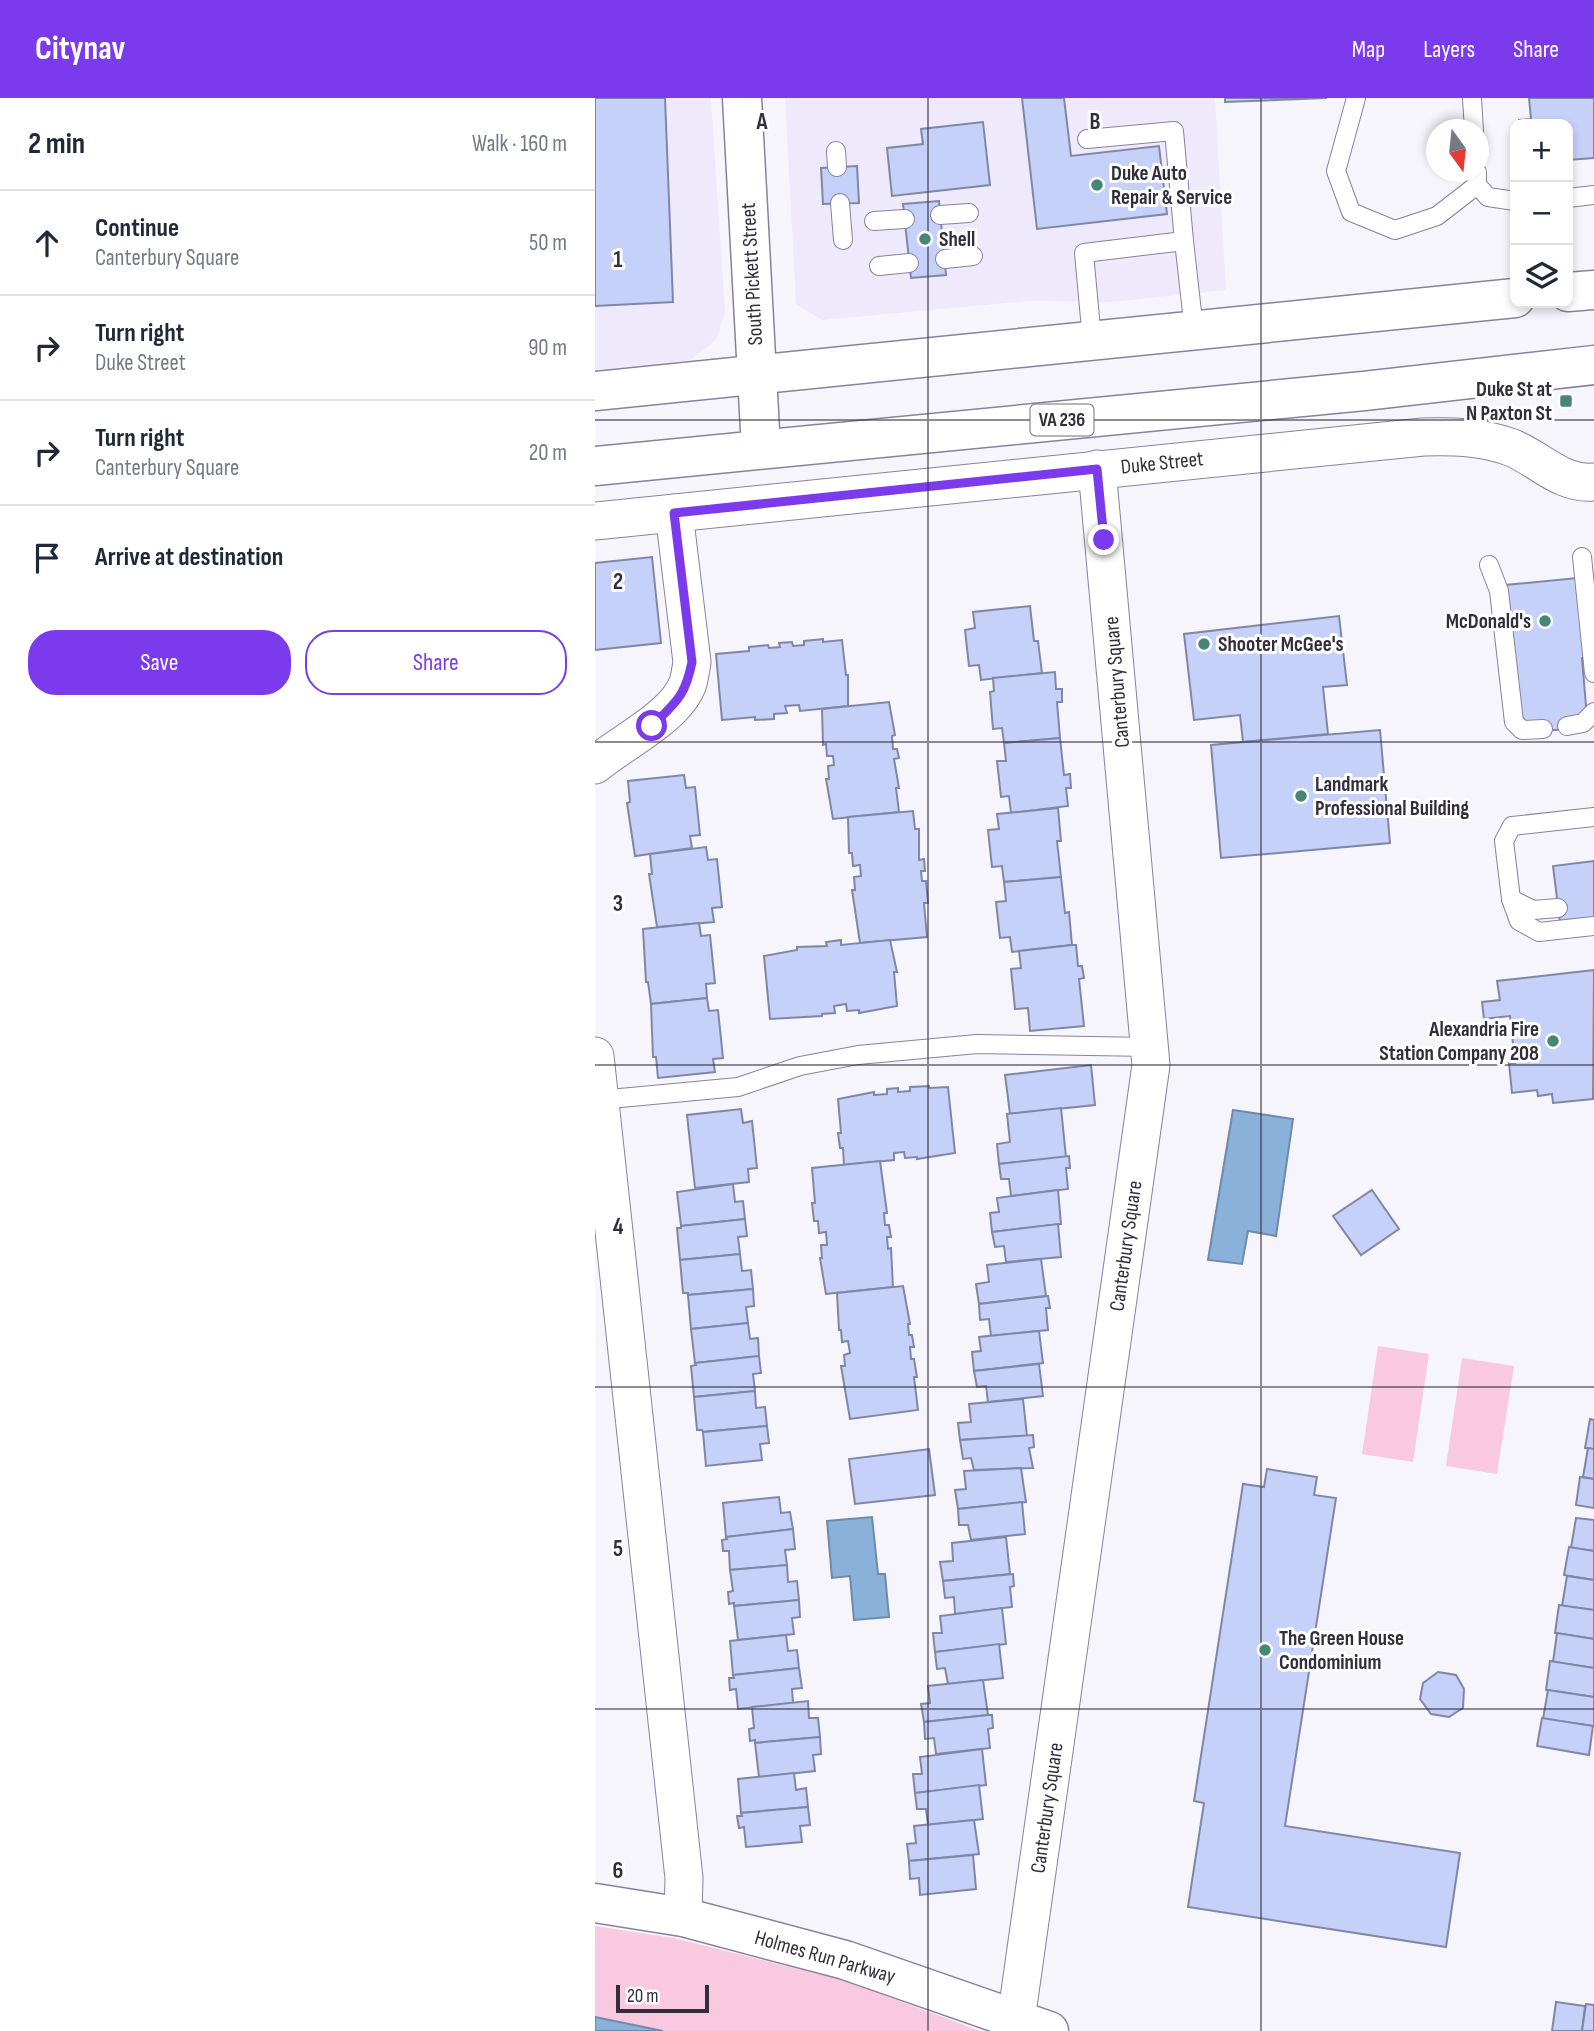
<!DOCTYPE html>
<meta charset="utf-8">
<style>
:root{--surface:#fff;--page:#f2f2f3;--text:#1f2937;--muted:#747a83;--line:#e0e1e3;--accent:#7c3aed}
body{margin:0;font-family:"Sofia Sans Condensed",sans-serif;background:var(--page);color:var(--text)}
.controls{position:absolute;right:21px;top:21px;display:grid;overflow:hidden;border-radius:14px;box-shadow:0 4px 10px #0003}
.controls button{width:63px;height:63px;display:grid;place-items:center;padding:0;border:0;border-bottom:2px solid var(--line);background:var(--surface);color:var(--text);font:35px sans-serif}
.compass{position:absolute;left:831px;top:21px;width:63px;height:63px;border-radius:50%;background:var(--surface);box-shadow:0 4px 10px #0003;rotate:165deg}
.scale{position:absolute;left:21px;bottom:18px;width:93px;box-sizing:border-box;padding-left:7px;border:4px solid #322e3b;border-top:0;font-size:19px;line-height:24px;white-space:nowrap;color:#322e3b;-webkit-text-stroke:5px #fff;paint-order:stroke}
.stop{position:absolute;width:21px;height:21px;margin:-16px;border:5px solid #7c3aed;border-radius:50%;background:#fff}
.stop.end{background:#7c3aed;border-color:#fff;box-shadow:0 2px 7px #0008}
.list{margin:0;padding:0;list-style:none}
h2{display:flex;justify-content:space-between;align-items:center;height:91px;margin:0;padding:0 28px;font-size:30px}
h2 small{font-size:23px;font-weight:400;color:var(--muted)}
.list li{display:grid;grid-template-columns:46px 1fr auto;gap:21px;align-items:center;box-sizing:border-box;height:105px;padding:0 28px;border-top:2px solid var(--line)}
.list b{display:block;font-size:26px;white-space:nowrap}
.list p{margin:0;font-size:23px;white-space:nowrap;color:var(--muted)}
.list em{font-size:23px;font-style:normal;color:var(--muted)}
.actions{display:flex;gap:14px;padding:21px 28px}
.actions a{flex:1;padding:16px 0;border:2px solid var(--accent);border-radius:28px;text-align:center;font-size:24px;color:var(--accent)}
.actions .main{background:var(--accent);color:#fff}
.icon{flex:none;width:38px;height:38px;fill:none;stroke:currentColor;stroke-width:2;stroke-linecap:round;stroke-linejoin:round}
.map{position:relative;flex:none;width:999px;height:1933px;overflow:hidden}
header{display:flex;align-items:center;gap:42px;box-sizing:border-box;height:98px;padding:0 35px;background:var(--accent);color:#fff}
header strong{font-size:33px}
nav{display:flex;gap:38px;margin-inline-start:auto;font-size:24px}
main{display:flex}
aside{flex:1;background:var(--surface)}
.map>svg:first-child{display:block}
.built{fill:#efeafb}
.green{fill:#f9c9e0}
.water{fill:#89b1da;stroke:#6f8aaa;stroke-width:2}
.building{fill:#c6d1fa;stroke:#8087a6;stroke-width:2}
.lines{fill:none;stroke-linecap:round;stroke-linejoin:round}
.lane-casing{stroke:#89809f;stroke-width:20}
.street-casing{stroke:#89809f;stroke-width:39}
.secondary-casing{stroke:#89809f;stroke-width:41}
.primary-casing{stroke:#89809f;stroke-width:41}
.lane{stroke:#fff;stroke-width:18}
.street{stroke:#fff;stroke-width:37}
.secondary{stroke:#fff;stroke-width:38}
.primary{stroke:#fff;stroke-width:38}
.route{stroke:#7c3aed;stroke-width:9}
.grid{fill:none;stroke:#322e3b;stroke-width:2;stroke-opacity:0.55}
.poi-dot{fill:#458676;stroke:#fff;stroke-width:2.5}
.labels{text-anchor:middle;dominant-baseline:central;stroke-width:6;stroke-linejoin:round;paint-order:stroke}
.shield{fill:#fff;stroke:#706d76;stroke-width:2}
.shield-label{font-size:19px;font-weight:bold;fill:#322e3b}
.poi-label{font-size:21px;font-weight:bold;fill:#322e3b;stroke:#fff;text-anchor:start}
.street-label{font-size:21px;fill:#322e3b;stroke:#fff}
.grid-label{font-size:23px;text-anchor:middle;font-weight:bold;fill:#322e3b;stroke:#fff;stroke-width:6;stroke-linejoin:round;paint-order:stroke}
</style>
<header>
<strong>Citynav</strong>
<nav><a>Map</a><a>Layers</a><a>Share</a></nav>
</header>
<main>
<aside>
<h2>2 min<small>Walk · 160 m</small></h2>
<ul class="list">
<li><svg class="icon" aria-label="ahead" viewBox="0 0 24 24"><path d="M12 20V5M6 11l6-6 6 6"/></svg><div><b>Continue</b><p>Canterbury Square</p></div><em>50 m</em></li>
<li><svg class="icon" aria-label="right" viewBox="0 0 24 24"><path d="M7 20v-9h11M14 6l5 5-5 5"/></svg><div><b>Turn right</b><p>Duke Street</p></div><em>90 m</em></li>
<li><svg class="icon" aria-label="right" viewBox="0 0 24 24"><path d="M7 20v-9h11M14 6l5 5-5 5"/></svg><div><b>Turn right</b><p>Canterbury Square</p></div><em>20 m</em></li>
<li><svg class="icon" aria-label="arrive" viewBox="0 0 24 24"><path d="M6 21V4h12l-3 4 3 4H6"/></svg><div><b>Arrive at destination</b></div></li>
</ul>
<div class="actions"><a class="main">Save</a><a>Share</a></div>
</aside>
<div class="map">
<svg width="999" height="1933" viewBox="0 0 999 1933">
<rect width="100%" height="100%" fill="#f7f5fc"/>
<g class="built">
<polygon points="0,0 116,0 130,214 121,242 95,262 0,272"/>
<polygon points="190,0 620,0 631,192 517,204 435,203 227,222 201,206"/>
</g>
<g class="green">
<polygon points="783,1248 834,1256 818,1364 767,1356"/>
<polygon points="867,1260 919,1268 902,1376 851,1368"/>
<polygon points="0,1828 79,1840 251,1883 385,1933 68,1933 0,1919"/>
</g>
<g class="water">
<polygon points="638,1012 698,1021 681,1138 653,1133 647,1166 613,1162"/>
<polygon points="277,1419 283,1476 290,1476 294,1519 259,1522 255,1478 237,1480 232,1423"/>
<polygon points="0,1919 68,1933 0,1933"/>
</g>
<g class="building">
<polygon points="0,0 70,0 78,204 0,208"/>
<polygon points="427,0 469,0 476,58 564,48 572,116 442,131"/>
<polygon points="630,0 732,0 630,4"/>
<polygon points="934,0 999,0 999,60 973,62 973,26 924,26 924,22 936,21"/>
<polygon points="388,24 395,87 297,98 292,50 328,46 326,31"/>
<polygon points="262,68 264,105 228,106 226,70"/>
<polygon points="344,103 351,177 316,180 308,106"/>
<polygon points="57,459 66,545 0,552 0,465"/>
<polygon points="982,480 990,560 987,560 992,620 972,631 948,633 924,627 910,487"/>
<polygon points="435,508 439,543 443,543 447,575 386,582 384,567 374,568 370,532 380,530 378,514"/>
<polygon points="744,518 752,587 728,589 733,636 648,644 645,617 599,622 589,536"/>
<polygon points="228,541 228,544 247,542 251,577 253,577 253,608 205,613 204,607 190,608 192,615 179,616 179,621 160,622 160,619 127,622 121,556 154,553 154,549 173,547 174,550 185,549 184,545 197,544 198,548 209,547 209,543"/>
<polygon points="460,574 461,591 467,591 467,604 462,604 465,640 409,645 407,630 398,631 395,594 399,593 398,580"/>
<polygon points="294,604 300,637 297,638 298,651 302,651 304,660 299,661 304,690 301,690 304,714 238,721 231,681 234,681 233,668 239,667 238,658 232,658 231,646 228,647 227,611"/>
<polygon points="785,632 795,745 626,760 616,647"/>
<polygon points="465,640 469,677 475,676 476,690 471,690 473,708 416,715 414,698 406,699 402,663 411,663 409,645"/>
<polygon points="89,677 91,690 100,689 105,737 95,738 97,750 40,758 32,705 35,704 33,683"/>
<polygon points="463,710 466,743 462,743 466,779 409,784 407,768 397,769 393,732 404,731 402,716"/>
<polygon points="318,713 320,731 324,731 324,762 329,761 330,773 326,773 327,783 331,783 333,805 329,805 332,839 265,845 257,792 260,792 259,779 266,778 265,767 258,768 257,755 254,755 253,719"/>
<polygon points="111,749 113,762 122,761 127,809 117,810 119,824 62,829 54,776 57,776 55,756"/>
<polygon points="999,763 999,820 965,824 958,768"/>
<polygon points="466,779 470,815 474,814 477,847 417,854 415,839 405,840 401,804 411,803 409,784"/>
<polygon points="104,825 106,838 115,837 120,885 111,886 112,900 56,906 53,884 51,884 48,831"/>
<polygon points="246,842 246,847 295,842 302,874 299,874 302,908 264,915 264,912 252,913 251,906 239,908 240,915 227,916 227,918 175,921 169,858 202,852 202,849 232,848 231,844"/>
<polygon points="477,847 481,847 483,868 487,868 489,880 484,881 489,928 435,933 433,910 420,911 416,871 426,870 424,853"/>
<polygon points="999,872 998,1001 958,1005 957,996 943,998 942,992 917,995 914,965 920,965 915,918 889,921 887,904 905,902 902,883"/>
<polygon points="112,900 114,913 123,912 128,960 118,961 120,974 63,980 61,959 58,959 56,906"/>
<polygon points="496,967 500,1007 415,1016 410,977"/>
<polygon points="334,988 334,990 353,989 360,1055 322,1061 322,1059 310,1060 309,1054 299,1055 299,1062 249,1067 248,1050 245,1050 243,1035 246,1035 243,1001 279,994 279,997 292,996 292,991 303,990 303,994 315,993 315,989"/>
<polygon points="466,1010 471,1059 404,1066 402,1046 415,1044 412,1016"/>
<polygon points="146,1011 148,1025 157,1023 162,1070 153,1071 154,1084 100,1090 92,1017"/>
<polygon points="474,1058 475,1070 471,1070 473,1091 416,1098 414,1081 406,1081 404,1066"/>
<polygon points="285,1063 292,1115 289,1115 290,1127 294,1127 296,1139 292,1139 293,1151 296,1150 298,1189 231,1196 225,1160 227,1160 226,1147 232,1147 231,1134 224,1135 223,1123 219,1123 217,1105 220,1105 217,1070"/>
<polygon points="138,1086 140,1104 148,1103 150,1121 86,1128 82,1094"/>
<polygon points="463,1092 466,1126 397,1134 395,1115 404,1114 402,1100"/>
<polygon points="777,1092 804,1131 766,1157 738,1118"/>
<polygon points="150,1121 152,1138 143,1139 145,1156 85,1162 82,1130 86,1130 86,1128"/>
<polygon points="463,1126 466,1159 411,1164 409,1148 400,1149 397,1134"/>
<polygon points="145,1156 147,1173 156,1172 158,1191 93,1197 93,1195 88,1195 85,1162"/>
<polygon points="446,1161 451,1198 384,1206 381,1186 394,1184 392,1167"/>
<polygon points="308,1188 315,1226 313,1226 314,1237 317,1237 319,1249 315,1249 316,1261 319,1261 322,1279 319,1279 323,1312 255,1321 246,1268 250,1268 249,1257 255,1255 253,1243 247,1244 246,1232 244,1232 242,1195"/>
<polygon points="158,1191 159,1208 151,1209 153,1225 96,1231 93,1197"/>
<polygon points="453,1198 455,1210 451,1210 453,1232 396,1238 394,1221 385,1222 384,1206"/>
<polygon points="153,1225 155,1241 163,1240 164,1258 100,1265 96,1231"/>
<polygon points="444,1233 448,1265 379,1273 377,1254 386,1253 384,1239"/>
<polygon points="164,1258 166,1275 158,1276 160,1293 99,1299 96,1268 101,1267 100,1265"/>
<polygon points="444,1266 448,1298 393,1304 391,1288 382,1289 379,1273"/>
<polygon points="160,1293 161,1310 170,1309 172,1328 108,1334 107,1332 102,1332 99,1299"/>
<polygon points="428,1301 432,1338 365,1342 363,1325 376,1324 374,1306"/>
<polygon points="995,1321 999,1322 999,1351 990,1350"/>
<polygon points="172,1328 174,1345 165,1346 167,1362 111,1368 108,1334"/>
<polygon points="438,1337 439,1349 434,1350 438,1370 379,1372 376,1360 368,1361 365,1342"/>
<polygon points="993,1350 999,1351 999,1381 988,1379"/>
<polygon points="334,1351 340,1397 260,1406 254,1361"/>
<polygon points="426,1370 431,1404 363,1411 360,1392 371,1391 369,1373"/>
<polygon points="672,1371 722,1379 719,1397 741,1400 690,1728 865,1755 851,1849 593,1809 609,1705 599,1703 648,1386 669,1389"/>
<polygon points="985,1379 999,1381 999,1410 981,1407"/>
<polygon points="184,1399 186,1415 195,1414 198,1431 131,1439 128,1405"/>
<polygon points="427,1404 430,1436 376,1442 373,1427 364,1427 363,1411"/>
<polygon points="981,1420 999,1422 999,1453 976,1450"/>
<polygon points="198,1431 200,1451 190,1452 192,1467 135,1472 134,1453 128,1453 127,1442 132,1441 131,1439"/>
<polygon points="411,1439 415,1476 348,1483 345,1464 358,1463 357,1445"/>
<polygon points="974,1449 999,1453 999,1482 969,1477"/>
<polygon points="192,1467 193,1484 202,1483 204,1502 139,1508 139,1505 134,1506 133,1494 138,1493 135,1472"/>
<polygon points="418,1476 419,1488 415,1489 417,1509 360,1516 359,1499 350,1500 348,1483"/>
<polygon points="972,1478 999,1482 999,1512 967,1508"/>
<polygon points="204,1502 205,1519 197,1520 199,1536 143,1542 139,1508"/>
<polygon points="964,1507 999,1512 999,1541 960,1535"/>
<polygon points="407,1510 411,1546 340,1554 338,1535 347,1535 345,1518"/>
<polygon points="962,1535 999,1541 999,1570 958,1564"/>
<polygon points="191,1537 193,1553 202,1552 204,1570 138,1577 135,1543"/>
<polygon points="404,1546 408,1580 353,1586 350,1570 342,1571 340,1554"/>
<polygon points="955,1563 999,1570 999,1599 951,1592"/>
<polygon points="204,1570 207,1590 197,1591 198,1605 143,1611 141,1591 135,1592 134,1580 139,1580 138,1577"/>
<polygon points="843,1574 861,1577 869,1591 868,1610 854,1619 836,1616 825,1601 828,1585"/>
<polygon points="388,1582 393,1617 329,1624 326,1606 335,1605 333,1588"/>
<polygon points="953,1592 999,1599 999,1628 948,1621"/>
<polygon points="213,1603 214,1620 223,1620 225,1639 160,1645 160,1642 155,1643 154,1631 159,1630 157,1609"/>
<polygon points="393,1617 397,1617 398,1630 393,1631 395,1650 341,1656 339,1640 330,1641 329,1624"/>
<polygon points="947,1620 998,1628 994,1657 942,1648"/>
<polygon points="225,1639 226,1656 218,1657 220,1673 164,1679 160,1645"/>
<polygon points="387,1651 391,1687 320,1695 318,1676 327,1676 325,1659"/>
<polygon points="199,1675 201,1692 211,1690 213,1709 146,1715 143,1681"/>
<polygon points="384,1687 388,1721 333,1727 331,1711 322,1711 320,1695"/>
<polygon points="213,1709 215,1727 205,1728 207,1744 151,1749 149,1729 144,1730 142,1718 147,1718 146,1715"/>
<polygon points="379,1722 384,1756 314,1763 312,1746 321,1745 319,1728"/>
<polygon points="378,1757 381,1791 325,1797 324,1780 315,1781 314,1763"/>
<polygon points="961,1904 990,1908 987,1933 957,1933"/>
<polygon points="991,1906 999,1907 999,1933 987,1933"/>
</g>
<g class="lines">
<defs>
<g id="lane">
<polyline points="761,0 741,73 756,114 800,132 842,118 882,87"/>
<polyline points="877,0 879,32"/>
<polyline points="492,41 579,33 589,143"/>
<polyline points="241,53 242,69"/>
<polyline points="882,74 882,87 893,99 920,103"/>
<polyline points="973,100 999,97"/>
<polyline points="245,105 248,142"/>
<polyline points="345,117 374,115"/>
<polyline points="279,123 310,121"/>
<polyline points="350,161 378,158"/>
<polyline points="284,168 314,165"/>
<polyline points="497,242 489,155 589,143 599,232"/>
<polyline points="987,459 999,575"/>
<polyline points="894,467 904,493 919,624 927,632 948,631"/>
<polyline points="972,628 988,625 999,614"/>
<polyline points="999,719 917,728 909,743 916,801 924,823 944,834 999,828"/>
<polyline points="916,801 938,812 963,810"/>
<polyline points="4,1002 143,989 205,968 263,957 382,946 555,949"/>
</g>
<g id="street">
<path d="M0,423L828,339C858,338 887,339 915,349C944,360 965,387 999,384"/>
<path d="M0,667C27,644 81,619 93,585C95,578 96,570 97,564L79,415"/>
<polyline points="0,958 89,1780 88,1819"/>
<polyline points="421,1922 556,967 502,371"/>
</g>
<g id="secondary">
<polyline points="147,0 166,351"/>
<polyline points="0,1805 88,1819 250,1862 454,1933"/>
</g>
<g id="primary">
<polyline points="973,194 999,192"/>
<polyline points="0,293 920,200"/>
<polyline points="0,368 769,293 999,267"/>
</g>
</defs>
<use href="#lane" class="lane-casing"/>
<use href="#street" class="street-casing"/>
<use href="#secondary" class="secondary-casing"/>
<use href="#primary" class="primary-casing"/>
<use href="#lane" class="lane"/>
<use href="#street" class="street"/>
<use href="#secondary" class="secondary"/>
<use href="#primary" class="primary"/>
</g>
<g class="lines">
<path class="route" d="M57,628C81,604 90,599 97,564L79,415L502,371L509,442"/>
</g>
<path class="grid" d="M333,0V1933M666,0V1933M0,322H999M0,644H999M0,967H999M0,1289H999M0,1611H999"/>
<g class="poi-dot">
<circle cx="502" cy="87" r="7"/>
<circle cx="330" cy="141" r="7"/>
<rect x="964" y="296" width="14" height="14" rx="3.5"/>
<circle cx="950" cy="523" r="7"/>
<circle cx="609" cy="546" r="7"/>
<circle cx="706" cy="698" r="7"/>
<circle cx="958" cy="943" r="7"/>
<circle cx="670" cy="1552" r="7"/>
</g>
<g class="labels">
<rect class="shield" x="435.5" y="306.5" width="63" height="31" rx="5"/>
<g class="shield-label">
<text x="467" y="322">VA 236</text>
</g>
<g class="poi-label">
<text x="516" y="75">Duke Auto<tspan x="516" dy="24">Repair &amp; Service</tspan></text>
<text x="344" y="141">Shell</text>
<text x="957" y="291" text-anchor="end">Duke St at<tspan x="957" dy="24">N Paxton St</tspan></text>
<text x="936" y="523" text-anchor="end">McDonald's</text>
<text x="623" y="546">Shooter McGee's</text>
<text x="720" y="686">Landmark<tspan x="720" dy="24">Professional Building</tspan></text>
<text x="944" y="931" text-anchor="end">Alexandria Fire<tspan x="944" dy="24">Station Company 208</tspan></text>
<text x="684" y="1540">The Green House<tspan x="684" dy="24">Condominium</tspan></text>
</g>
<g class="street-label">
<text transform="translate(157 176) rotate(-93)">South Pickett Street</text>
<text transform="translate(567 365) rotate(-6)">Duke Street</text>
<text transform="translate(522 584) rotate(-95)">Canterbury Square</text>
<text transform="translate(531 1148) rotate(-82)">Canterbury Square</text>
<text transform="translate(452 1710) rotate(-82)">Canterbury Square</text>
<text transform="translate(230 1859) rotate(16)">Holmes Run Parkway</text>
</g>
</g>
<g class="grid-label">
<text x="167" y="31">A</text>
<text x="500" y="31">B</text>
<text x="23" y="169">1</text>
<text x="23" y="491">2</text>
<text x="23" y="813">3</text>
<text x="23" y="1136">4</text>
<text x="23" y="1458">5</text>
<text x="23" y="1780">6</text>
</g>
</svg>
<div class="controls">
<button>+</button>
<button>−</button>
<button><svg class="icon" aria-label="layers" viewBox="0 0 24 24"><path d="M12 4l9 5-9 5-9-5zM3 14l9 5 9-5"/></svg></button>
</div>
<svg class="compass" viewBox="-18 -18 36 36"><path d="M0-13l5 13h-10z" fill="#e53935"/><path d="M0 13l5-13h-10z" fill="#747a83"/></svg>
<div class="scale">20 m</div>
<div class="stop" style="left:57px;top:628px"></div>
<div class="stop end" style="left:509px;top:442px"></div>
</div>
</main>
